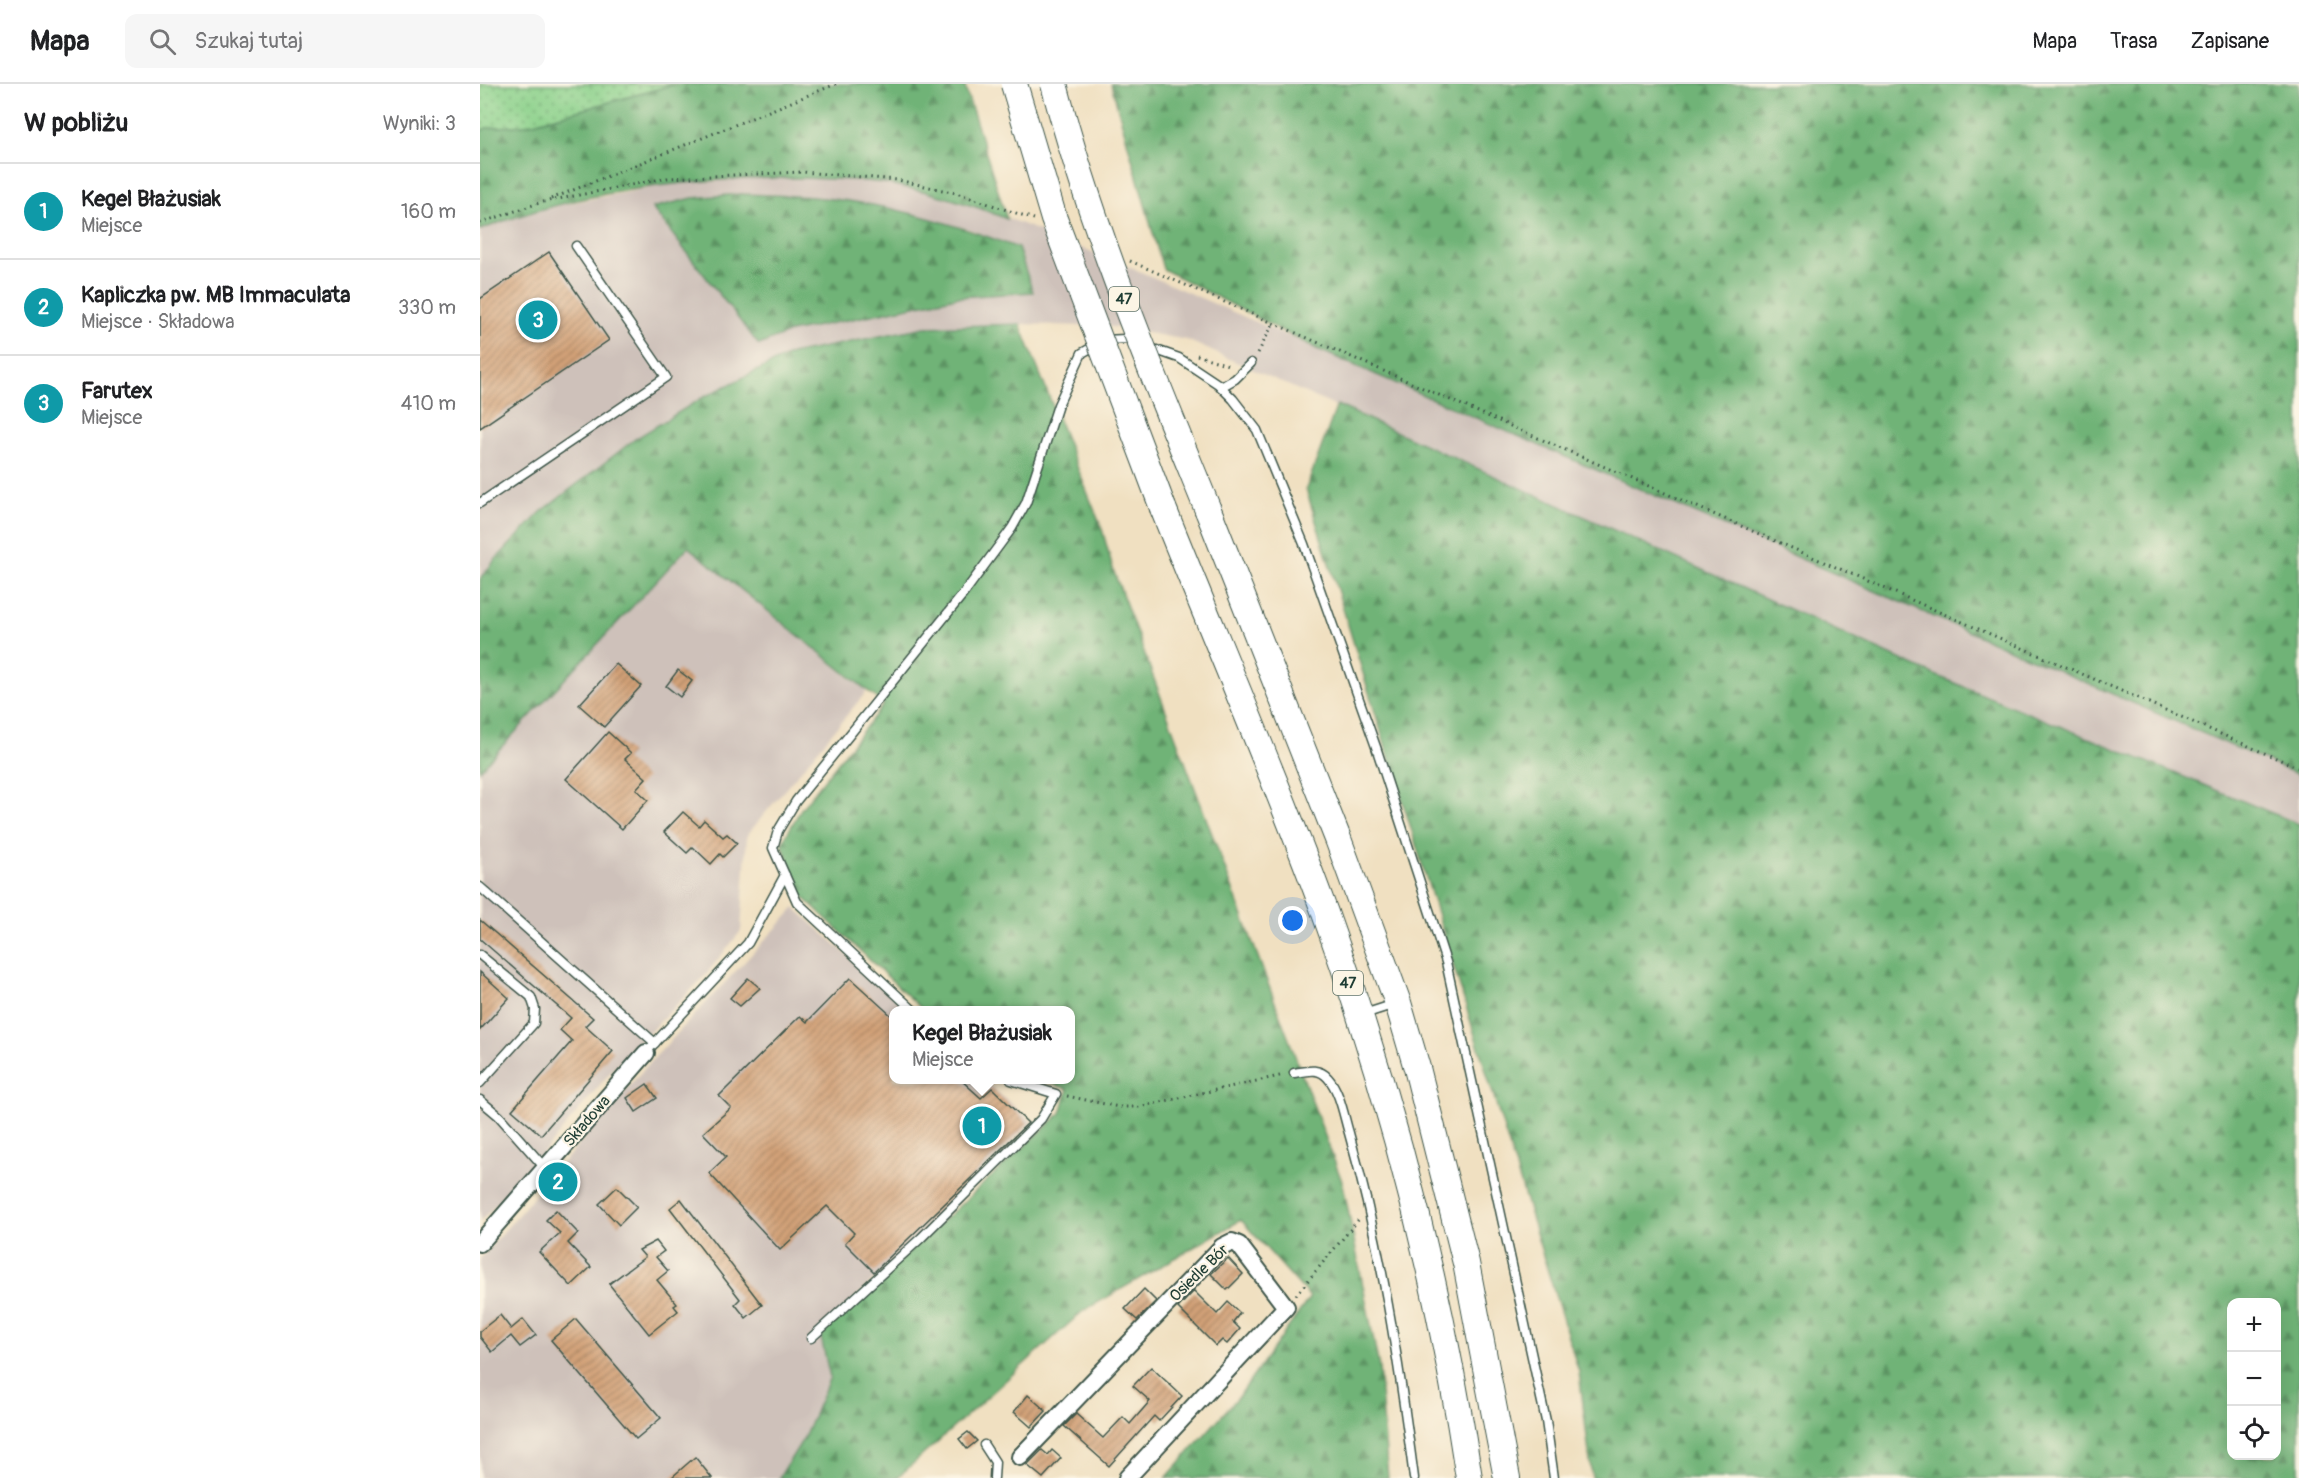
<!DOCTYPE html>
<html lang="pl">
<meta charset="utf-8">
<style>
:root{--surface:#fff;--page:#f6f6f6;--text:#202124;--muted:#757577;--line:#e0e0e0;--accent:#ea580c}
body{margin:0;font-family:Pangolin,sans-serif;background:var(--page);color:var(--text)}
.controls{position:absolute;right:18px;bottom:18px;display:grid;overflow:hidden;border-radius:12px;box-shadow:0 6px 24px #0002}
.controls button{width:54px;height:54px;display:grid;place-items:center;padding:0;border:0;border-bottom:2px solid var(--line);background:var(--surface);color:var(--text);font:30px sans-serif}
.you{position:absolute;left:813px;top:837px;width:21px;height:21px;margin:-15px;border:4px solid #fff;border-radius:50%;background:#1a73e8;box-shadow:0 0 0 9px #1a73e833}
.badge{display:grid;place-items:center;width:39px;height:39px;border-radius:50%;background:var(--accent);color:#fff;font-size:20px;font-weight:700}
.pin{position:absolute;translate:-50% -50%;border:3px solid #fff;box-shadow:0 2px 6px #0006}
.popup{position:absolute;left:409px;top:922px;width:186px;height:78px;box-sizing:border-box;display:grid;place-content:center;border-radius:12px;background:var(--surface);filter:drop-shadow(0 2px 4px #0005);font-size:20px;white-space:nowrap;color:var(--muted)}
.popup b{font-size:22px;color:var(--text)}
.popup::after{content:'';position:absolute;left:50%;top:100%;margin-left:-12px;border:12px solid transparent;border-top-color:var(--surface)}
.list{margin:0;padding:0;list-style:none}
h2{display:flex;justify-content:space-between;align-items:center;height:78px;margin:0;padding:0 24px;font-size:26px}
h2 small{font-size:20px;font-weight:400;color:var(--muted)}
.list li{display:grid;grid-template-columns:39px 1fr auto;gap:18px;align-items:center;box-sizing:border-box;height:96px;padding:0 24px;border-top:2px solid var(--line)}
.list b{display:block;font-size:22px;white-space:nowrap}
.list p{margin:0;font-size:20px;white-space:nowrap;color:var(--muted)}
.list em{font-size:20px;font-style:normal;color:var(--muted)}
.icon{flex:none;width:33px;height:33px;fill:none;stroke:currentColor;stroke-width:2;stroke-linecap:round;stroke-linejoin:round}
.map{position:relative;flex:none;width:1819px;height:1394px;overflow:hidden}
header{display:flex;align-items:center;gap:36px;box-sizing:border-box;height:84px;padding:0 30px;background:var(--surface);border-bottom:2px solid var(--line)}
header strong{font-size:28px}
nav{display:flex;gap:33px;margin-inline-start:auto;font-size:21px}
.search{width:420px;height:54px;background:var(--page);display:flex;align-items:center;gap:15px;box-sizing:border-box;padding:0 21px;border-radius:12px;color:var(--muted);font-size:22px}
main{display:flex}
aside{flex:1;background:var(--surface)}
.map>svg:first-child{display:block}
.industrial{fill:#cec1ba;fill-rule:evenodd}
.grass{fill:url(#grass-dots);stroke:#558760;stroke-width:1.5}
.forest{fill:url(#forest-firs);stroke:#487856;stroke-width:1.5;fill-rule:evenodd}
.building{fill:url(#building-hatch)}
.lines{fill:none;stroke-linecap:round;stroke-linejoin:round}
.lane-casing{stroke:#3e5549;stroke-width:11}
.street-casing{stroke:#3e5549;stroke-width:20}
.primary-casing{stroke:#3e5549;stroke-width:28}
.path{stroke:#3e5549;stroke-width:3;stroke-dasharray:1.5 4.5;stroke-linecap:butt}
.lane{stroke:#fff;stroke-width:8}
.street{stroke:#fff;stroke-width:16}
.primary{stroke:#fff;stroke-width:26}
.primary-bridge-casing{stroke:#3e5549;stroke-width:28;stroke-linecap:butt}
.primary-bridge{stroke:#fff;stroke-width:26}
.labels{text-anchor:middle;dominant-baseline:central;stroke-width:4.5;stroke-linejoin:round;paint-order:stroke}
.shield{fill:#fcf5e5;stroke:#617469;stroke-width:1.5}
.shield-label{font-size:15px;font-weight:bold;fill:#1f3d34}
.street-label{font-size:16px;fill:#1f3d34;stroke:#fcf5e5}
</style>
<header>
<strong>Mapa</strong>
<div class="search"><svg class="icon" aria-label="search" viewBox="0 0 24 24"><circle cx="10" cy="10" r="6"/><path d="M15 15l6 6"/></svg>Szukaj tutaj</div>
<nav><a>Mapa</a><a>Trasa</a><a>Zapisane</a></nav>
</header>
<main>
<aside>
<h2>W pobliżu<small>Wyniki: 3</small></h2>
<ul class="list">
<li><span class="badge" style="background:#0f9aa8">1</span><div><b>Kegel Błażusiak</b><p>Miejsce</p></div><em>160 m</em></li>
<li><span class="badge" style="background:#0f9aa8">2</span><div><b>Kapliczka pw. MB Immaculata</b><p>Miejsce · Składowa</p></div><em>330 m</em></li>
<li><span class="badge" style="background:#0f9aa8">3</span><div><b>Farutex</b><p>Miejsce</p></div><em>410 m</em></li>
</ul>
</aside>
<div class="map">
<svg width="1819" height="1394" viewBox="0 0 1819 1394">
<defs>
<pattern id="grass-dots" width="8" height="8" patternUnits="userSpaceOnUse" patternTransform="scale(1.5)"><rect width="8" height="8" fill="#8bd18b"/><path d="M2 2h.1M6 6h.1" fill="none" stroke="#71ab72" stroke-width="1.8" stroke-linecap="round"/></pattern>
<pattern id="forest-firs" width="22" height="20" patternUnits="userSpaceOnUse" patternTransform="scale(1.5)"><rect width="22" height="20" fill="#70b377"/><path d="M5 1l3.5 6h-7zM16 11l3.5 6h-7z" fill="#5b9362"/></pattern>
<pattern id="building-hatch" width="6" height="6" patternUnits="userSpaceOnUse" patternTransform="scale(1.5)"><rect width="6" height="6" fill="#d1a077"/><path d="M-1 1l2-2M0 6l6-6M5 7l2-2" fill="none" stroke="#a98462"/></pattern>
</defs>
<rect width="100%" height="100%" fill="#fcf5e5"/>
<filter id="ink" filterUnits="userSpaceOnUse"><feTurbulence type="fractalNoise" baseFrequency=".0167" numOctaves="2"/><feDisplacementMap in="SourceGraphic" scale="12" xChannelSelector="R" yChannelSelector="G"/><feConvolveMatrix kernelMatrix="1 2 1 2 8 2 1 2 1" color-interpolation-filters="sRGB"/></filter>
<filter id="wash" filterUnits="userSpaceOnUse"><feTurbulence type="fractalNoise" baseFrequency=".008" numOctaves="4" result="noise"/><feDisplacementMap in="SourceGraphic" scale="24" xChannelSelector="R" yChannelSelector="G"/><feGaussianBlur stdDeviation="1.35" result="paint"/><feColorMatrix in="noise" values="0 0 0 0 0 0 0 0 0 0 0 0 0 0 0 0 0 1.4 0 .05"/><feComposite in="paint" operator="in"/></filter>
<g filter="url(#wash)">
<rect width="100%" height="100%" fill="#f0e0c1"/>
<g class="industrial">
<path d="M286,94L366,95L413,100L490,119L661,188L1819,691V740L1455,591L707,256L635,243L540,240L155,355L61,428L16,475L0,495V146L48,127L191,100ZM261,110L345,114L428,129L489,145L538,164L552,208L477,213L310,248L279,261L172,124L213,114Z"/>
<polygon points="208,463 387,607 267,751 261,847 223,894 134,984 43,1093 0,1137 0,686"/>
<polygon points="315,824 428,926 414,926 414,996 504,996 552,1038 340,1249 350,1293 325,1352 299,1394 0,1394 0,1175 163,986"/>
</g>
<polygon class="grass" points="0,0 196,0 46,41 6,44 0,48"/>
<g class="forest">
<path d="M196,0H484L527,135C491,120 453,108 414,101C384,95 353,95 323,94C215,93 101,106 0,146V48L6,44L46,41Z"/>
<polygon points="631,0 1819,0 1819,691 837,265 683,185"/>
<path d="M261,110C288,111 316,111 343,114C410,120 476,140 538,164L553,208L477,213L310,248L279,261L172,124L213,114Z"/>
<polygon points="540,240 622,445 634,488 863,1100 899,1283 908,1394 686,1394 760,1311 830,1213 761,1136 603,1227 417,1394 299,1394 325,1352 350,1293 340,1249 581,1029 588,1005 560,996 590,996 590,926 443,926 319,809 302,759 321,725 404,620 208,463 0,686 0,495 16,475 61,428 155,355 222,314 311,270 445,243"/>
<path d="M857,321L1455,591L1819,740V1394H1112L1099,1288L826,405ZM1752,1218H1796V1372H1752Z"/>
</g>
<g id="blocks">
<g class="building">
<polygon points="69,168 129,256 0,344 0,215"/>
<polygon points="136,580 161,602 124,643 99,621"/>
<polygon points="198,586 212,597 200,613 186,602"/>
<polygon points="128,648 151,669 145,675 166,694 156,705 168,716 142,745 86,695"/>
<polygon points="203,728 219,742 224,736 243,753 247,750 257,759 243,773 240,770 231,780 213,763 207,769 184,748"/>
<polygon points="0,836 113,934 105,942 133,967 61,1051 32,1026 92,957 80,946 91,934 0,855"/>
<polygon points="0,888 29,914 0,946"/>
<polygon points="268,894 280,904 260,922 250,914"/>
<polygon points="370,894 414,934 414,996 481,996 501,1014 512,1004 548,1039 394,1188 365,1159 374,1149 347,1122 300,1166 229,1089 246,1073 223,1049 251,1024 239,1012 320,932 327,938"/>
<polygon points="167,1000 177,1014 156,1028 147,1014"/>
<polygon points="137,1103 157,1123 139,1141 119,1120"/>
<polygon points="201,1115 282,1221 266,1234 255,1220 260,1215 190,1124"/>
<polygon points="76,1126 98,1149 88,1159 111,1183 91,1202 59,1168 80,1149 66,1136"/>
<polygon points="176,1157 184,1167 176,1173 188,1187 177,1196 197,1220 194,1222 198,1227 169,1250 129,1200 165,1173 159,1166"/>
<polygon points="748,1174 763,1190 747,1206 731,1190"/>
<polygon points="664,1205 676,1217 657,1236 645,1225"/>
<polygon points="714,1207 737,1230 748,1218 760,1229 753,1238 760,1245 747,1260 742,1256 736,1262 698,1224"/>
<polygon points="20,1231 31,1245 43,1235 56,1251 40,1263 31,1252 12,1268 0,1253 0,1247"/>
<polygon points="96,1235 181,1334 156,1355 71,1256"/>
<polygon points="671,1283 702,1312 679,1337 674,1332 629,1382 584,1342 596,1330 623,1354 643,1333 650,1340 670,1317 653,1302"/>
<polygon points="548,1311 566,1327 551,1343 534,1328"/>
<polygon points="488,1348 497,1357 487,1365 479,1355"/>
<polygon points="562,1366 568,1371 572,1366 581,1374 563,1394 547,1381"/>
<polygon points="215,1373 232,1394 191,1394"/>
</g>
</g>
</g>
<g filter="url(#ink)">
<use href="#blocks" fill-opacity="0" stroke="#3e5549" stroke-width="1.5"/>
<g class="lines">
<defs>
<g id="lane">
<polyline points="741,303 755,295 771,279"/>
<polyline points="0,419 186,293 96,162"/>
<polyline points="0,803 175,959"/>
<polyline points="0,871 51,913 55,925 54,939 0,999"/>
<polyline points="433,926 317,818 293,764 298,747 316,717 484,509 532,444 546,419 578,321 602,269 625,256 645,255 699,274 738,300 753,315 777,346 824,460 896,663 966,878 1066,1337 1074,1394"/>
<polyline points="881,931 915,920"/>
<polyline points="172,962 268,859 305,791"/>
<path d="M814,989C826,987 839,983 848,994C860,1007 864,1033 869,1049C901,1162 919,1278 934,1394"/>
<polyline points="0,1016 19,1032 65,1084"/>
<polyline points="331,1254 441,1154 561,1035 576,1010 531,996"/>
<polyline points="504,1361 515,1378 514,1394"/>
</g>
<g id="street">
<polyline points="0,1159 166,969"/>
<polyline points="540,1373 742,1163 752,1158 759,1161 806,1223 647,1394"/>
</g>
<g id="primary">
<path d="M683,424C737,559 795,692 845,829C911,1012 960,1202 989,1394"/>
<polyline points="728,426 858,755 918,919 937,984 986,1179 1027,1394"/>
</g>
</defs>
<use href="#lane" class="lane-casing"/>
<use href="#street" class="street-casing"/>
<use href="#primary" class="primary-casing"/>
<g class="path">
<polyline points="71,115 356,0"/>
<polyline points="63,118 187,94 322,88 418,96 476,109 554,135"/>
<polyline points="0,139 62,118"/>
<polyline points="650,177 1819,684"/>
<polyline points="778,269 794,238"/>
<polyline points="717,271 751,282"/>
<polyline points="587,1012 639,1023 658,1023 804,991"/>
<polyline points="816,1211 879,1135"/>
</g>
<use href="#lane" class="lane"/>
<use href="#street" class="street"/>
<use href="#primary" class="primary"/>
<defs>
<g id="primary-bridge">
<polyline points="534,0 574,135 683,424"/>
<path d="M574,0C612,146 671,286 728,426"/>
</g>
</defs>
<use href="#primary-bridge" class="primary-bridge-casing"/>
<use href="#primary-bridge" class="primary-bridge"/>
</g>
</g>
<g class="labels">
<g class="shield">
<rect x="629" y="203" width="30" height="24" rx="4.5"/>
<rect x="853" y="887" width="30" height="24" rx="4.5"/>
</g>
<g class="shield-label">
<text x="644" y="215">47</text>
<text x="868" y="899">47</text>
</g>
<g class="street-label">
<text transform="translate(107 1037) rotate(-49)">Składowa</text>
<text transform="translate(719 1189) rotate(-44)">Osiedle Bór</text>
</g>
</g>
</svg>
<div class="controls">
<button>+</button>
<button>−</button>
<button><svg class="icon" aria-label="locate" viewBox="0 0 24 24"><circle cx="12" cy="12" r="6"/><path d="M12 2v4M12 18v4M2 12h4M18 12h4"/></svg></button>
</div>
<div class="you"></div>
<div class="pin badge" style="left:502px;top:1042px;background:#0f9aa8">1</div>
<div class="popup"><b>Kegel Błażusiak</b>Miejsce</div>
<div class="pin badge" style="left:78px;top:1098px;background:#0f9aa8">2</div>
<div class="pin badge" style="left:58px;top:236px;background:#0f9aa8">3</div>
</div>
</main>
